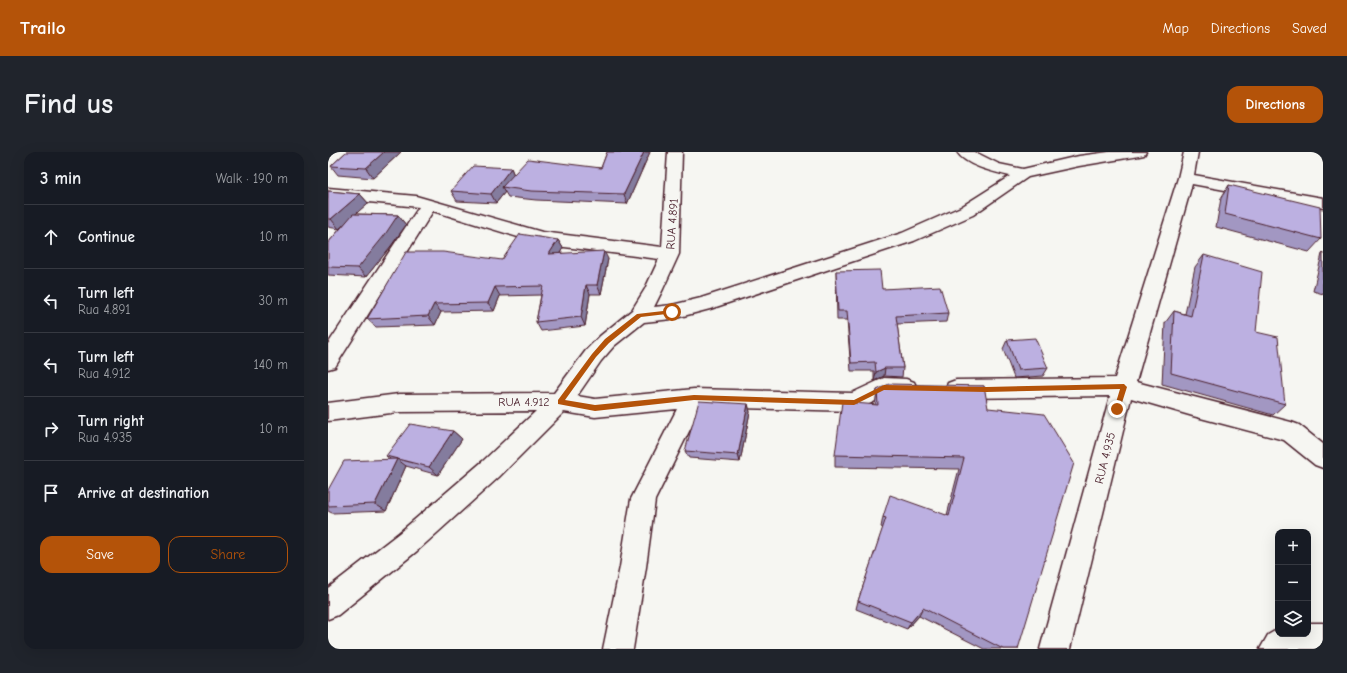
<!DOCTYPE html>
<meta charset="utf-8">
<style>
:root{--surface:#171b24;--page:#20242c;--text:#f1f3f6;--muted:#9ea1a6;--line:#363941;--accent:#b45309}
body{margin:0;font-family:"Comic Neue",sans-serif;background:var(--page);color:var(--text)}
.controls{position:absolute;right:12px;bottom:12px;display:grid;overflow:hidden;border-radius:8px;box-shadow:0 4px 16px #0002}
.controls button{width:36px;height:36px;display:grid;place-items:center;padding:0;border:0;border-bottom:1px solid var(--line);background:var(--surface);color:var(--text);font:20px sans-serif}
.stop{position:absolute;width:12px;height:12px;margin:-9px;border:3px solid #b45309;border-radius:50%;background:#fff}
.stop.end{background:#b45309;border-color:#fff;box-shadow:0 1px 4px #0008}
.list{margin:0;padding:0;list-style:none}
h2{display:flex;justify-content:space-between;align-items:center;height:52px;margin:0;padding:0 16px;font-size:17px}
h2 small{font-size:13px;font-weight:400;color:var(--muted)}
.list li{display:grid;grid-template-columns:26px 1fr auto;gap:12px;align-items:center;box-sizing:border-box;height:64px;padding:0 16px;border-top:1px solid var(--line)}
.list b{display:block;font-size:15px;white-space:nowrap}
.list p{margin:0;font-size:13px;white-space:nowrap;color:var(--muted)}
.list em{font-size:13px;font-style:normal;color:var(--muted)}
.actions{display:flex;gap:8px;padding:12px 16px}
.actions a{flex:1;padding:9px 0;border:1px solid var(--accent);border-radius:12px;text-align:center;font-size:14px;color:var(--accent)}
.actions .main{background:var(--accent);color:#fff}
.icon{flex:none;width:22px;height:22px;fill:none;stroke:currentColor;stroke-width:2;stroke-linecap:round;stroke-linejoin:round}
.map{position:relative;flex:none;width:995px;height:497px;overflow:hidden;border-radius:12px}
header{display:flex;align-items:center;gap:24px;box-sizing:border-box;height:56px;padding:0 20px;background:var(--accent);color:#fff}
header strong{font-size:19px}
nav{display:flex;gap:22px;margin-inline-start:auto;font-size:14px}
.intro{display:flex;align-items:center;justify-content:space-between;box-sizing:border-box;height:96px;padding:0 24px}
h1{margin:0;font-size:28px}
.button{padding:10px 18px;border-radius:12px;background:var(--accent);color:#fff;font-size:14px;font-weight:700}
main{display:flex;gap:24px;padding:0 24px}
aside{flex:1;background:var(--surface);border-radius:12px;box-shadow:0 4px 16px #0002}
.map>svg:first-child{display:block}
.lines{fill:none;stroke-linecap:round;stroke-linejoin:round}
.minor-casing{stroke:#4a1f2b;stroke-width:3}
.minor{fill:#f6f6f2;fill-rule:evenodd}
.wall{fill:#a297c2;stroke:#4a1f2b}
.shaded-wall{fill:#847b9e;stroke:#4a1f2b}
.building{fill:#bcb0e1;stroke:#4a1f2b}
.route{fill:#b45309}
.labels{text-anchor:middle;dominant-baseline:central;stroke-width:4;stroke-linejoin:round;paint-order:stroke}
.street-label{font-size:12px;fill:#4a1f2b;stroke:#f6f6f2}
</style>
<header>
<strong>Trailo</strong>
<nav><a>Map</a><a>Directions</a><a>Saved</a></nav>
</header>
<div class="intro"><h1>Find us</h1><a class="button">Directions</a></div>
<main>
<aside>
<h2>3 min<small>Walk · 190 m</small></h2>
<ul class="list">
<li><svg class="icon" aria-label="ahead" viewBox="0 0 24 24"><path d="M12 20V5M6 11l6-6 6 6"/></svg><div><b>Continue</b></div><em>10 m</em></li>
<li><svg class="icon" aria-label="left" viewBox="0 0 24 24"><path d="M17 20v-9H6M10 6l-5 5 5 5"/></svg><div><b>Turn left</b><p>Rua 4.891</p></div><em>30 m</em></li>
<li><svg class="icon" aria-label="left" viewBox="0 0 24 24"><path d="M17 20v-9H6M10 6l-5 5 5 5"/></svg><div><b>Turn left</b><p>Rua 4.912</p></div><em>140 m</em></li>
<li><svg class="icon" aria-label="right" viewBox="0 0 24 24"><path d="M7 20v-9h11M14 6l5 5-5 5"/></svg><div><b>Turn right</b><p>Rua 4.935</p></div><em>10 m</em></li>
<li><svg class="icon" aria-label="arrive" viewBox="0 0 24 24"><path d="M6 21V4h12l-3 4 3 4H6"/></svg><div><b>Arrive at destination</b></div></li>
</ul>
<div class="actions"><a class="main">Save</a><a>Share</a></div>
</aside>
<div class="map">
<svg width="995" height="497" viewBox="0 0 995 497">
<rect width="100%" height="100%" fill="#f6f6f2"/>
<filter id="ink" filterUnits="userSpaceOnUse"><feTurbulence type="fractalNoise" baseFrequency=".025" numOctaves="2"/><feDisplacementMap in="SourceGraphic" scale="8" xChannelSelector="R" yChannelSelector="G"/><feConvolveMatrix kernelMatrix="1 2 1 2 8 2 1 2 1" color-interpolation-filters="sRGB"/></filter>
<g filter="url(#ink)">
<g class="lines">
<defs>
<g id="minor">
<path d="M340,0H354L351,102L335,137L326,155L344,153L373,146L574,81L633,55L682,24C666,20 638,14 629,0H647L671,12L695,17L751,4L781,0H818L816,3L811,4L751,14L700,25L645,63L586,89L382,157L344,167L316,170L286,194L273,209L249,244L267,247L366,237L524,241L556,226L578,227L586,230L589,236L586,242L578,245L558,244L526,259L373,255L327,348L318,415L305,497H275L292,415L303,347L349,257L267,265L236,260L171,325L89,399L10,463L0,467V436L71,381L155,309L208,259L71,260L0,269V251L71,242L226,241L259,197L272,184L304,158L317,137L331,107L213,92L105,59L7,215L0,217V192L91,55L0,46V36L88,44L214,80L334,95Z"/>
<polygon points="856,0 870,0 866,23 995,46 995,56 864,32 808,230 963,270 971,273 995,292 995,316 987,313 956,288 865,264 803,246 742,497 712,497 782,244 628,246 620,243 617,237 620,231 628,228 787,226 850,26"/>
<polygon points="980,471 995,471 995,497 932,497 940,483 950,477 950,482 980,482"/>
</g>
</defs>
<use href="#minor" class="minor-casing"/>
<use href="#minor" class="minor"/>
</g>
<g class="wall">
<polygon points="18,0 73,0 45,26 10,23 3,14"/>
<polygon points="279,0 322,0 299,52 208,48 180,45 177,40 168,51 129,49 123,39 183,16 186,23 273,16"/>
<polygon points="901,33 993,87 981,100 888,75 893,46"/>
<polygon points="0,39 32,42 40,51 27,62 70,63 78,73 63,94 38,125 0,123 0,91 17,71 11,77 0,75"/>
<polygon points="230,88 235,96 232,101 280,107 273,142 262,142 257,174 213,179 208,170 213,143 172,144 166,159 113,160 107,173 48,175 39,167 174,108"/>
<polygon points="995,101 995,142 985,139 994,102"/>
<polygon points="876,103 928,180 957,252 945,263 834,232 837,171 846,159 857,162 867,115"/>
<polygon points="508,119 554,137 620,161 618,170 569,172 575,216 574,225 556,224 546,229 546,219 523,219 519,168 509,168"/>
<polygon points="679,188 720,216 715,224 686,226 675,197"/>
<polygon points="656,234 690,497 656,497 591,464 579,477 528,457 530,449 555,376 553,375 555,365 619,363 631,317 507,315 507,303 547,253 549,238"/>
<polygon points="420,252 422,260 412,310 361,306 357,299"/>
<polygon points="125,279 134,287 110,323 78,314 58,359 4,361 0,359 0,338 62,307 58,304"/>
</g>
<g class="shaded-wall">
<polygon points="56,0 73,0 45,26 38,16"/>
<polygon points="316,0 322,0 299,52 296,42"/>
<polygon points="183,16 187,26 174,35 177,40 168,51 163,42"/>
<polygon points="32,42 40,51 11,77 3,67"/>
<polygon points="70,63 78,73 63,94 38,125 30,116"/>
<polygon points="230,88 235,96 226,111 221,102"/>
<polygon points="276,99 280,107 273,142 269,133"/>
<polygon points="258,133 262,142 257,174 253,165"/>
<polygon points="167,135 172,144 166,159 160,151"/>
<polygon points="106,152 113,160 107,173 100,164"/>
<polygon points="557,216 556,224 546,229 548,220"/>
<polygon points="420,252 422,260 412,310 410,303"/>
<polygon points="125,279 134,287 110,323 101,315"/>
<polygon points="69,307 78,314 58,359 47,352"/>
<polygon points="595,456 591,464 579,477 583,470"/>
</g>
<g class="building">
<polygon points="18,0 56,0 38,16 3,14"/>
<polygon points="279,0 316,0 296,42 203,39 174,35 200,7 273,16"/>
<polygon points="145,14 183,16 163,42 123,39"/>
<polygon points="901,33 992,55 993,87 897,62"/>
<polygon points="0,39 32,42 3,67 0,67"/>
<polygon points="25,62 70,63 56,84 30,116 0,115 0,91"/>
<polygon points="192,82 230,88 221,102 276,99 269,133 258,133 253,165 208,170 215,134 167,135 160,151 106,152 100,164 39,167 78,100 115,100 174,108"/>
<polygon points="876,103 934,120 928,180 950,185 957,252 843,221 846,159 863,164"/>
<polygon points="552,118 554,137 612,134 620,161 568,164 575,216 557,216 548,220 547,210 523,211 519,159 510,159 508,119"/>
<polygon points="707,186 720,216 690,218 679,188"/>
<polygon points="561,232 656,234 660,256 716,262 746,311 690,497 675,497 595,456 583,470 530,449 558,366 555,365 562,343 621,364 636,306 507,303 514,250 550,253 549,238"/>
<polygon points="371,249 420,252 410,303 357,299"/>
<polygon points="82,272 125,279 101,315 58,304"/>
<polygon points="69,307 47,352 0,354 0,338 16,309"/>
</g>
</g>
<polygon class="route" points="344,158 347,160 347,161 313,165 281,191 268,205 237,248 267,253 366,243 526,248 556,233 658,235 796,232 799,235 792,257 789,260 786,257 792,237 658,240 556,238 526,253 366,248 267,259 230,252 230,248 264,202 277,187 309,162"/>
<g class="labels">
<g class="street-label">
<text transform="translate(344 72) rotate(-86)">RUA 4.891</text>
<text x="196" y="250">RUA 4.912</text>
<text transform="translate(777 306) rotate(-76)">RUA 4.935</text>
</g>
</g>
</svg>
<div class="controls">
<button>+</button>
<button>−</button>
<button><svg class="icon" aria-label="layers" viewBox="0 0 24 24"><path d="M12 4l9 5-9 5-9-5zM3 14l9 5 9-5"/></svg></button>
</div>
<div class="stop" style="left:344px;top:160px"></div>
<div class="stop end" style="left:789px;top:257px"></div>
</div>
</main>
